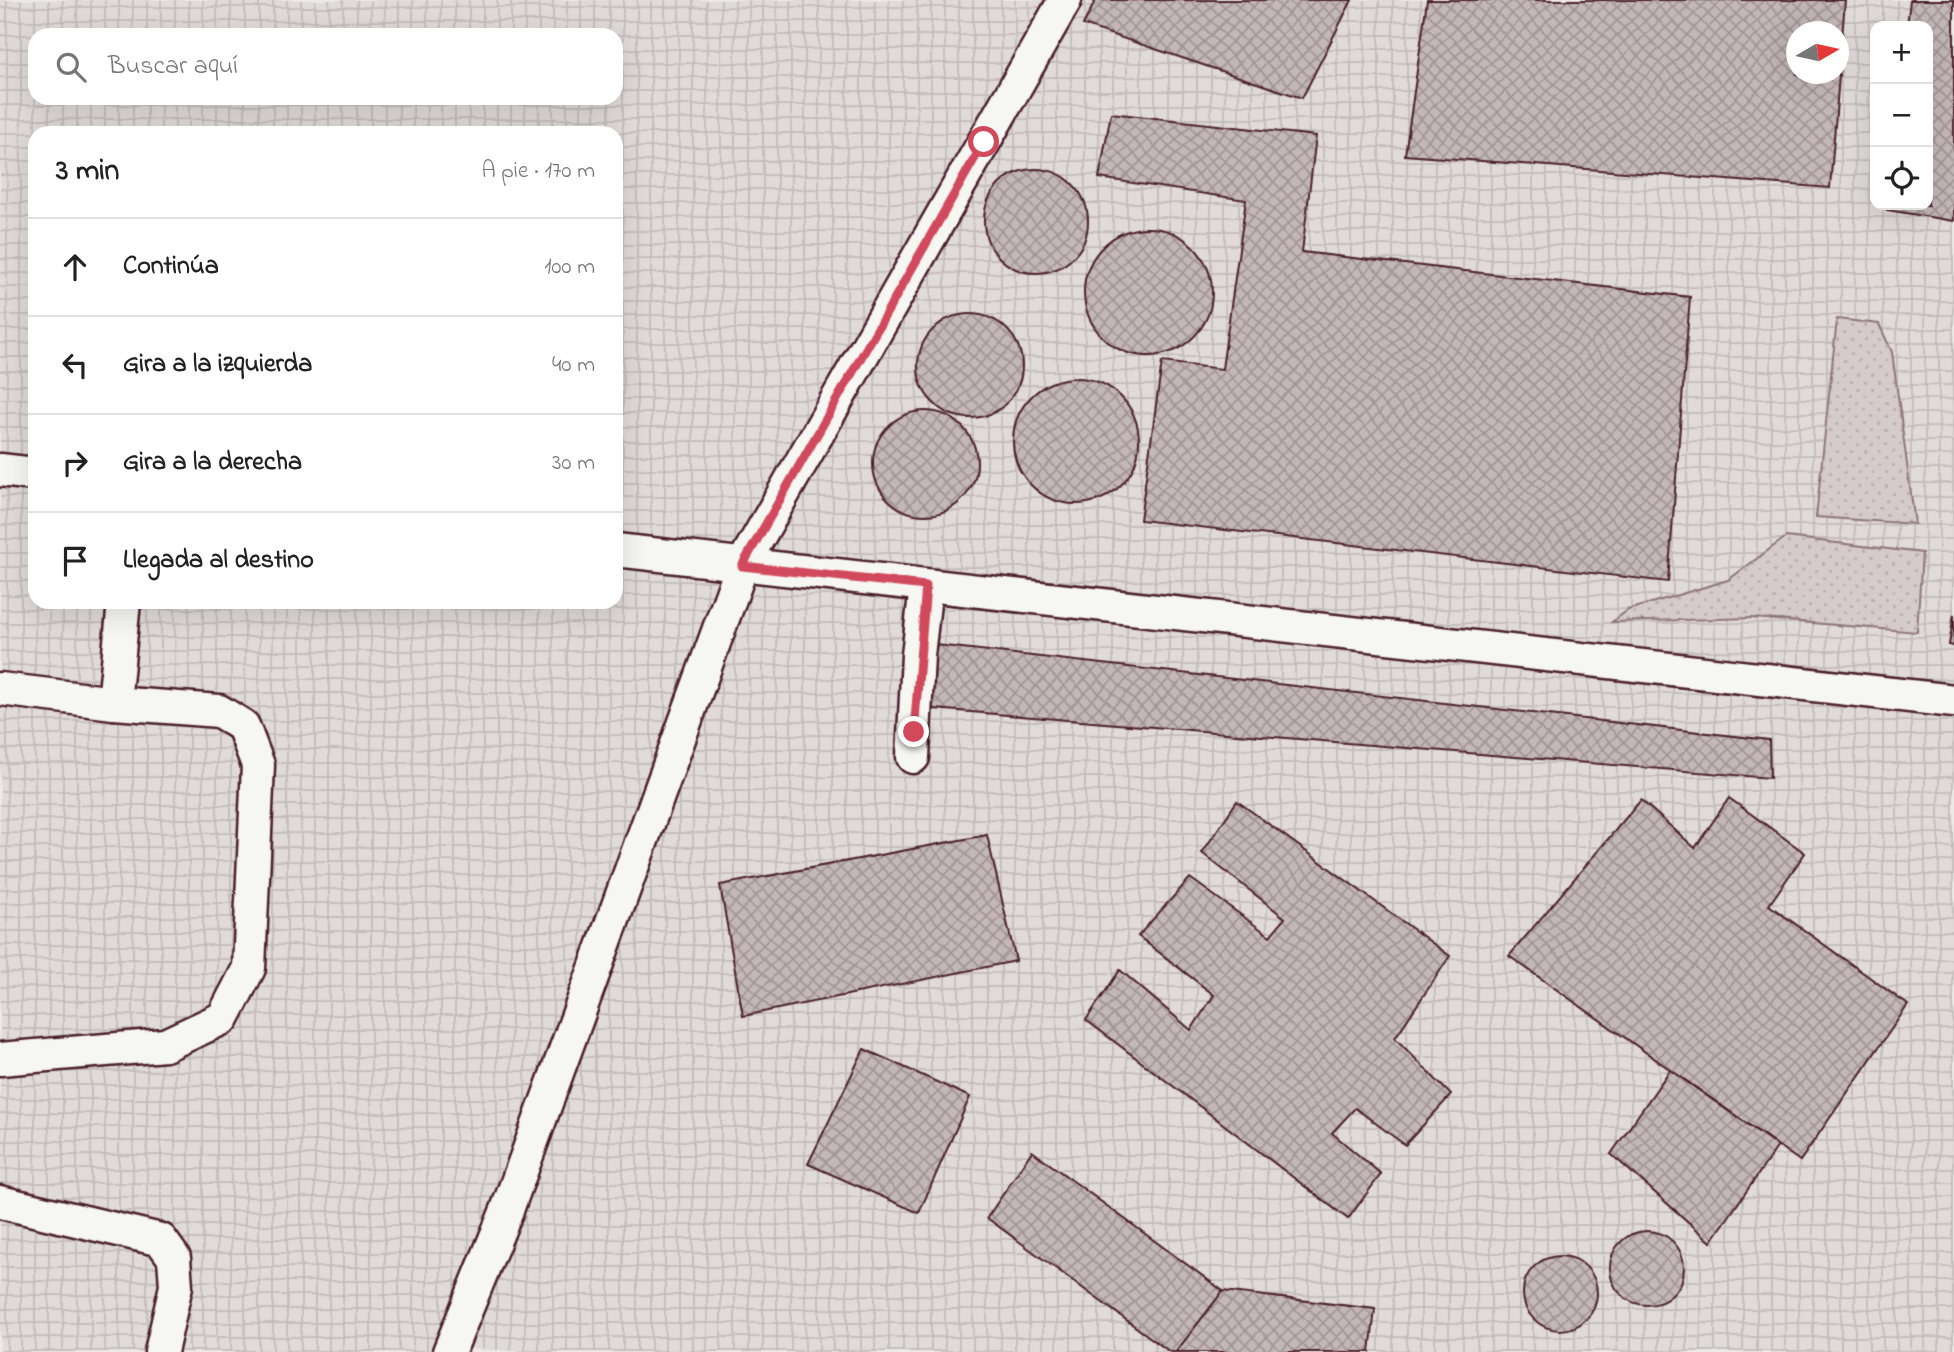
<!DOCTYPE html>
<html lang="es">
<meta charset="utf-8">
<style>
:root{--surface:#fff;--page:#f6f6f6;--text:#222;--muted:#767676;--line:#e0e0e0}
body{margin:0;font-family:"Indie Flower",sans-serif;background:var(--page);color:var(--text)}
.controls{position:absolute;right:21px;top:21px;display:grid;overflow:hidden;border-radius:14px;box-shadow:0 7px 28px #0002}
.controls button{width:63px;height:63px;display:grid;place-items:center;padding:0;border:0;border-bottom:2px solid var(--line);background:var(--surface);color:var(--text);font:35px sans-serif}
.compass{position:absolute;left:1786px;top:21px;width:63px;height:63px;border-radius:50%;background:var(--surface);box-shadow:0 7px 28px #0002;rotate:81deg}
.stop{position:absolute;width:21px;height:21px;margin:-16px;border:5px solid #d1495b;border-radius:50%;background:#fff}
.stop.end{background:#d1495b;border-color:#fff;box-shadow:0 2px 7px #0008}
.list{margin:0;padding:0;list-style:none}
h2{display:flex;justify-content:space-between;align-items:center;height:91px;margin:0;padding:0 28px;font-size:30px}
h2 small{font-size:23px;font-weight:400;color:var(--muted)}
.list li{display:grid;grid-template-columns:46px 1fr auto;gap:21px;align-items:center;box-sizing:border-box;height:98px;padding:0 28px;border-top:2px solid var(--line)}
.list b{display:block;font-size:26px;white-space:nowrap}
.list em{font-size:23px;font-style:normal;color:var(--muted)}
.icon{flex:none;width:38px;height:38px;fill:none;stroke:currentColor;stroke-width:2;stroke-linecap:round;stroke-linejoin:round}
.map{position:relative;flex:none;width:1954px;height:1352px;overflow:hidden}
.search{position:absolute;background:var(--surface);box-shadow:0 7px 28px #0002;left:28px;top:28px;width:595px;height:77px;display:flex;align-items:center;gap:18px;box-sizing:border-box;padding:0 24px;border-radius:21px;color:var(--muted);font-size:26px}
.panel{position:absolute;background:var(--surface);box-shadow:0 7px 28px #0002;left:28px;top:126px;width:595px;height:483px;border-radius:21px}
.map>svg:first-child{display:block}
.industrial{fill:url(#industrial-grid);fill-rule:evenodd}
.grass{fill:url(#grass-dots);stroke:#8f757a;stroke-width:2}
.building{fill:url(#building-cross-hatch);stroke:#4a1f2b;stroke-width:2;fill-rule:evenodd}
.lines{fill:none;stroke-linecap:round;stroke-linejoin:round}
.minor-casing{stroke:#4a1f2b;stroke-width:37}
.minor{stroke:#f6f6f2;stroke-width:32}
.route{stroke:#d1495b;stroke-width:9}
</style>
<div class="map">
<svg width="1954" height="1352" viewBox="0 0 1954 1352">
<defs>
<pattern id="industrial-grid" width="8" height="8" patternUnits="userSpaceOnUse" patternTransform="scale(1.75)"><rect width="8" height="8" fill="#e0dad8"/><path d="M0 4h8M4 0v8" fill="none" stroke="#c2bbba"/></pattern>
<pattern id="grass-dots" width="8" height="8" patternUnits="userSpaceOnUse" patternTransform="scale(1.75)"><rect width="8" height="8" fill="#d4cbca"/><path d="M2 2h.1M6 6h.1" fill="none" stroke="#b8aeae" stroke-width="1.8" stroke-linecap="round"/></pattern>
<pattern id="building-cross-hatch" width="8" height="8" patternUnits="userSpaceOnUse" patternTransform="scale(1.75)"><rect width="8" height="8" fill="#c4b7b7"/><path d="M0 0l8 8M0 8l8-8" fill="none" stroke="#a19495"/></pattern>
</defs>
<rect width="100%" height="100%" fill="#ece9e6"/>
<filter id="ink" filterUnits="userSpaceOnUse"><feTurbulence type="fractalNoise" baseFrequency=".0143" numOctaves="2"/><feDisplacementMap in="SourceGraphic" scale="14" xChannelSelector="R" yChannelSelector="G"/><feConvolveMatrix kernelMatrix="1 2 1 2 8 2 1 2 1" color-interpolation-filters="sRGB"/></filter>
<g filter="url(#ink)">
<path class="industrial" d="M0,0H1954V1352H548L452,1348L450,1352H0ZM1875,26H1928V205H1875ZM1797,32H1839V74H1797ZM35,35H616V98H35ZM35,133H616V602H35Z"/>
<g class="grass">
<polygon points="1837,319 1879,324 1892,352 1915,524 1816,517"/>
<polygon points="1786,537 1922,553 1917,632 1754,618 1612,622 1628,610 1728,580"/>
</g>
<g class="building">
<polygon points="1096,0 1352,0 1302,98 1083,25"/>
<path d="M1427,0H1845L1830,188L1405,155ZM1797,32H1839V74H1797Z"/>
<polygon points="1910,0 1954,0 1954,221 1887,210 1888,205 1928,205 1928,26 1907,26"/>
<polygon points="1111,113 1316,136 1302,252 1690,297 1668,582 1140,520 1162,362 1222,369 1246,200 1099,178"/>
<circle cx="1036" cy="221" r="52"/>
<circle cx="1148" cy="292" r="64"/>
<circle cx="970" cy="366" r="52"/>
<circle cx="1076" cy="441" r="63"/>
<circle cx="925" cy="463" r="52"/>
<polygon points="1954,614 1954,646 1949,645"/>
<polygon points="927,644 1769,740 1770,778 922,708"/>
<polygon points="1729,798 1805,853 1769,905 1908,1005 1800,1161 1509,956 1641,800 1695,848"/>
<polygon points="1237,801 1450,956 1395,1038 1451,1095 1405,1145 1355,1108 1332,1133 1381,1174 1348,1219 1086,1020 1120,970 1191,1030 1214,995 1138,936 1190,878 1270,936 1285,918 1202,853"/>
<polygon points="987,835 1016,961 743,1016 720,885"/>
<polygon points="864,1049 970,1097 919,1213 808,1164"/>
<polygon points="1670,1070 1778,1146 1711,1242 1611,1154"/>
<polygon points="1032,1151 1223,1291 1176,1352 1170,1352 987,1218"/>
<circle cx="1647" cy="1268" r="37"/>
<circle cx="1560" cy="1293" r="37"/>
<polygon points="1223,1291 1375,1309 1370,1352 1176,1352"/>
</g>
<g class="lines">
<defs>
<g id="minor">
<polyline points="0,470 35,474"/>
<polyline points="616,550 1954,701"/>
<polyline points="0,689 114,703"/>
<polyline points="913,757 918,655 926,586"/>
<polyline points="0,1059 165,1045 223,1018 249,968 258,765 243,726 219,711 114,703 124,602"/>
<polyline points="0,1202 161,1240 174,1258 176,1286 161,1352"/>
<polyline points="449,1352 507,1210 742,566 1065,0"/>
</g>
</defs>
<use href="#minor" class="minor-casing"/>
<use href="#minor" class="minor"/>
</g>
</g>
<g class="lines" filter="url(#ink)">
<polyline class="route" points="914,732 926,586 742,566 984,142"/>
</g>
</svg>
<div class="controls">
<button>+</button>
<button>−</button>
<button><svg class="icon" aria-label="locate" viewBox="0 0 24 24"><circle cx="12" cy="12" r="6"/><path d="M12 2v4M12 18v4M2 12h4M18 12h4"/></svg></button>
</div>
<svg class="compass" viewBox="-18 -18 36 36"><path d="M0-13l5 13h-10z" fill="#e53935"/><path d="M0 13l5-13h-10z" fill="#767676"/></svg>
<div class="stop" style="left:984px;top:142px"></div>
<div class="stop end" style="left:914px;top:732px"></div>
<div class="search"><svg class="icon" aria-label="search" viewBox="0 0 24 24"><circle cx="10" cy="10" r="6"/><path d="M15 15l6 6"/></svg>Buscar aquí</div>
<section class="panel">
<h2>3 min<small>A pie · 170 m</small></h2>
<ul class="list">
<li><svg class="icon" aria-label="ahead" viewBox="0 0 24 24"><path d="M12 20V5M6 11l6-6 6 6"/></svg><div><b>Continúa</b></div><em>100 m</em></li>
<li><svg class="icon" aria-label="left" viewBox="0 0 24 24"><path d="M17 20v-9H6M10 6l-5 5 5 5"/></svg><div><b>Gira a la izquierda</b></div><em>40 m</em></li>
<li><svg class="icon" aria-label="right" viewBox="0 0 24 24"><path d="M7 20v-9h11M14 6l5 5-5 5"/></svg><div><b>Gira a la derecha</b></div><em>30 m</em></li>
<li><svg class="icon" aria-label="arrive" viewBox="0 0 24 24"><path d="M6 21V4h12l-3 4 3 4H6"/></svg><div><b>Llegada al destino</b></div></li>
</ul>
</section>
</div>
